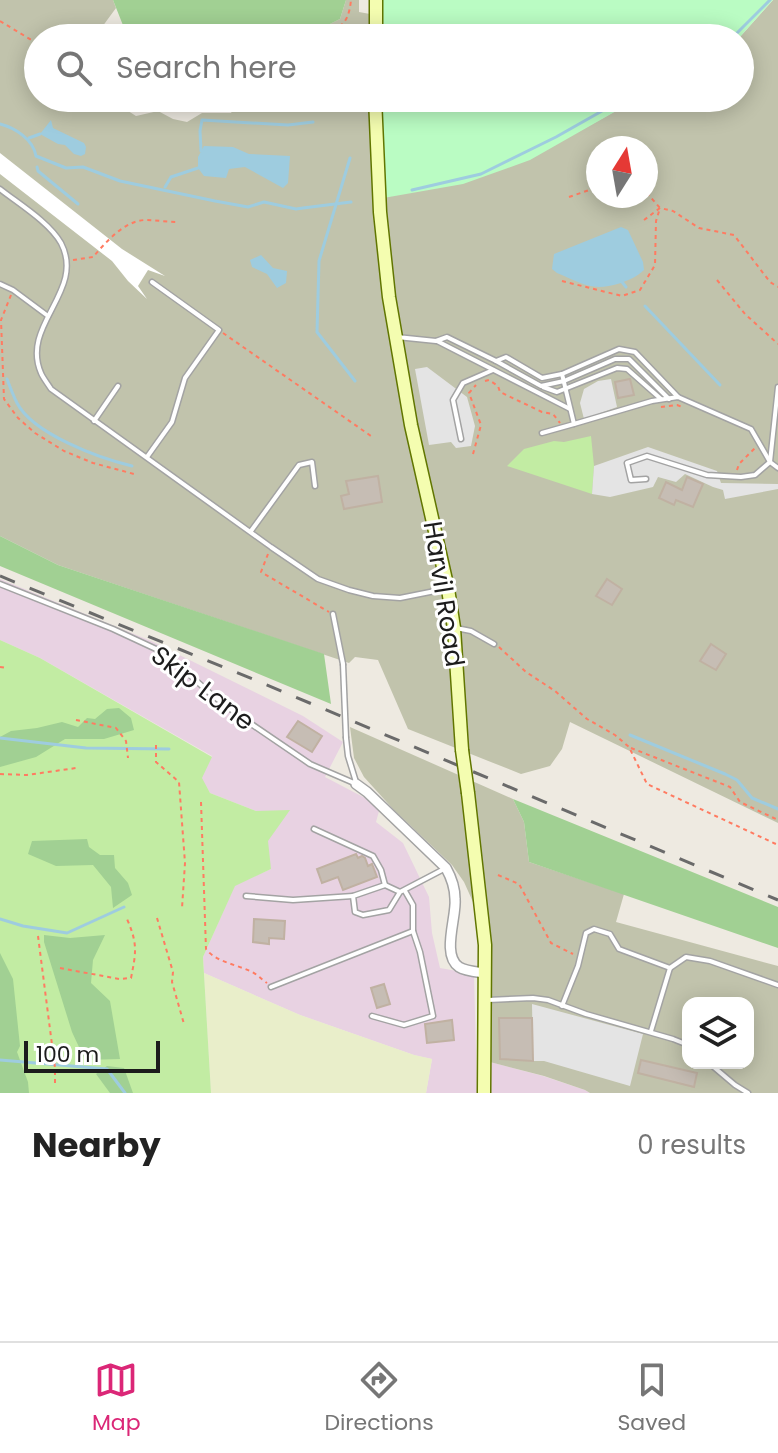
<!DOCTYPE html>
<style>
:root{--surface:#fff;--page:#f6f6f6;--text:#222;--muted:#767676;--line:#e0e0e0;--accent:#db2777}
body{margin:0;font-family:Poppins,sans-serif;background:var(--page);color:var(--text)}
.controls{position:absolute;right:24px;bottom:24px;display:grid;overflow:hidden;border-radius:16px;box-shadow:0 4px 20px #0003}
.controls button{width:72px;height:72px;display:grid;place-items:center;padding:0;border:0;border-bottom:2px solid var(--line);background:var(--surface);color:var(--text);font:40px sans-serif}
.compass{position:absolute;left:586px;top:136px;width:72px;height:72px;border-radius:50%;background:var(--surface);box-shadow:0 4px 20px #0003;rotate:11deg}
.scale{position:absolute;left:24px;bottom:20px;width:136px;box-sizing:border-box;padding-left:8px;border:4px solid #1c1c1c;border-top:0;font-size:22px;line-height:28px;white-space:nowrap;color:#1c1c1c;-webkit-text-stroke:6px #fff;paint-order:stroke}
.list{margin:0;padding:0;list-style:none}
h2{display:flex;justify-content:space-between;align-items:center;height:104px;margin:0;padding:0 32px;font-size:34px}
h2 small{font-size:26px;font-weight:400;color:var(--muted)}
.icon{flex:none;width:44px;height:44px;fill:none;stroke:currentColor;stroke-width:2;stroke-linecap:round;stroke-linejoin:round}
.map{position:relative;flex:none;width:778px;height:1093px;overflow:hidden}
.search{position:absolute;background:var(--surface);box-shadow:0 4px 20px #0003;left:24px;right:24px;top:24px;height:88px;display:flex;align-items:center;gap:20px;box-sizing:border-box;padding:0 28px;border-radius:44px;color:var(--muted);font-size:30px}
.sheet{height:248px;background:var(--surface)}
nav{display:flex;justify-content:space-around;align-items:center;box-sizing:border-box;height:112px;border-top:2px solid var(--line);background:var(--surface);font-size:22px;color:var(--muted)}
nav a{display:grid;justify-items:center;gap:4px}
nav .on{color:var(--accent)}
.map>svg:first-child{display:block}
.industrial{fill:#e8d2e2}
.construction{fill:#c1c3ac;fill-rule:evenodd}
.farmland{fill:#e9eeca}
.grass{fill:#c2eca3}
.forest{fill:#a1d093}
.park{fill:#bafcc3}
.parking{fill:#e4e4e4}
.water{fill:#9eccdf}
.pier{fill:#fff}
.lines{fill:none;stroke-linecap:round;stroke-linejoin:round}
.stream{stroke:#9eccdf;stroke-width:3}
.building{fill:#c6bdb4;stroke:#c0b1a2;stroke-width:2}
.lane-casing{stroke:#a3a3a3;stroke-width:7}
.street-casing{stroke:#a3a3a3;stroke-width:12}
.secondary-casing{stroke:#617600;stroke-width:15}
.path{stroke:#ff7b61;stroke-width:2;stroke-dasharray:4 4;stroke-linecap:butt}
.lane{stroke:#fff;stroke-width:4}
.street{stroke:#fff;stroke-width:9}
.secondary{stroke:#f4fdb0;stroke-width:12}
.rail{stroke:#6a6a6a;stroke-width:3;stroke-dasharray:16 16;stroke-linecap:butt}
.lane-bridge-casing{stroke:#a3a3a3;stroke-width:7;stroke-linecap:butt}
.secondary-bridge-casing{stroke:#617600;stroke-width:15;stroke-linecap:butt}
.lane-bridge{stroke:#fff;stroke-width:4}
.secondary-bridge{stroke:#f4fdb0;stroke-width:12}
.labels{text-anchor:middle;dominant-baseline:central;stroke-width:6;stroke-linejoin:round;paint-order:stroke}
.street-label{font-size:26px;fill:#1c1c1c;stroke:#fff}
</style>
<div class="map">
<svg width="778" height="1093" viewBox="0 0 778 1093">
<rect width="100%" height="100%" fill="#eeeae1"/>
<g class="industrial">
<polygon points="0,579 151,641 303,716 343,742 325,777 365,798 379,811 376,822 403,843 429,897 432,933 440,968 474,974 477,1093 426,1093 432,1059 414,1055 300,1015 204,973 203,957 235,885 271,869 256,811 210,793 201,778 212,756 40,658 0,640"/>
<polygon points="490,1062 543,1076 585,1090 590,1093 490,1093"/>
</g>
<g class="construction">
<path d="M0,0H113L116,8L94,38H38V98H113L114,102L136,116L158,111L173,119L187,122L202,113H231L240,98H521L567,138L639,98H740L739,38L773,0H778V823L570,722L562,749L550,766L521,774L408,729L378,660L355,657L349,663L58,565L0,536ZM598,148H646V196H598Z"/>
<polygon points="346,0 359,0 359,12 370,14 370,35 380,35 382,14 385,6 414,0 454,38 311,38 309,34 340,19"/>
<path d="M350,727L513,799L524,822L529,862L624,894L616,922L778,966V1093H590L585,1090L544,1076L490,1062L482,931L473,902L464,882L452,865L393,809L364,777L354,758ZM688,1003H748V1063H688Z"/>
</g>
<polygon class="farmland" points="204,973 300,1015 414,1055 432,1059 426,1093 211,1093"/>
<g class="grass">
<polygon points="591,436 594,466 592,494 507,466 524,449 554,441 564,442"/>
<polygon points="0,640 40,658 212,757 202,778 210,793 256,811 290,810 268,841 271,869 235,886 203,957 211,1093 0,1093"/>
</g>
<g class="forest">
<polygon points="113,0 346,0 340,19 324,27 286,31 279,38 128,38"/>
<polygon points="0,536 58,565 324,654 331,704 0,566"/>
<polygon points="119,708 131,718 134,730 104,739 65,739 36,757 0,767 0,737 11,731 37,728 62,722 78,727 87,718 95,719 107,709"/>
<polygon points="513,799 778,907 778,948 529,862 524,822"/>
<polygon points="87,839 89,847 100,855 114,855 115,868 128,883 132,895 113,908 111,887 93,865 56,866 28,854 32,841"/>
<polygon points="44,935 70,938 105,935 93,960 91,983 110,1001 120,1059 85,1060 72,1032 44,942"/>
<polygon points="0,953 13,979 20,1046 17,1052 28,1082 29,1093 0,1093"/>
<polygon points="107,1066 124,1068 133,1093 110,1093 96,1074"/>
</g>
<g class="park">
<polygon points="383,0 773,0 739,38 383,38"/>
<polygon points="382,98 639,98 530,160 463,184 372,200 379,167"/>
</g>
<g class="parking">
<polygon points="427,367 467,397 475,426 471,446 456,448 451,442 429,445 415,369"/>
<polygon points="611,379 617,407 584,419 580,403 584,389 598,381"/>
<polygon points="648,447 717,471 721,483 778,484 778,489 725,499 723,490 713,487 685,474 676,482 658,477 653,487 610,497 592,494 594,466"/>
<polygon points="532,1004 643,1034 630,1086 544,1061 533,1061"/>
</g>
<g class="water">
<polygon points="51,120 53,128 84,143 86,147 85,154 81,156 74,154 65,145 58,144 40,134"/>
<polygon points="204,146 233,147 249,154 290,156 288,183 283,188 245,167 229,169 226,178 204,176 198,168 198,157"/>
<path d="M621,227L628,230L643,262L644,270C636,277 631,279 621,283C591,292 584,284 557,273L552,269L554,254Z"/>
<polygon points="261,255 273,268 287,271 286,283 277,288 267,274 252,267 250,260"/>
</g>
<polygon class="pier" points="0,153 122,249 165,276 148,270 138,286 147,299 128,281 112,261 0,174"/>
<g class="lines">
<g class="stream">
<polyline points="732,38 770,0"/>
<path d="M0,124C15,128 33,139 36,156L66,168L83,167L120,181L215,201L248,207L264,202L296,209L303,208L351,202"/>
<polyline points="29,138 40,134"/>
<polyline points="201,151 200,131 202,120 288,125 313,122"/>
<polyline points="350,158 319,261 317,332 355,381"/>
<polyline points="37,167 38,171 78,204"/>
<polyline points="165,187 171,177 198,168"/>
<polyline points="412,190 481,174 556,137 625,98"/>
<polyline points="622,282 626,287"/>
<polyline points="645,306 720,385"/>
<path d="M7,379C10,387 13,395 17,403C33,434 99,458 132,466"/>
<polyline points="630,735 725,774 737,780 752,798 778,809"/>
<polyline points="0,738 86,748 169,749"/>
<polyline points="0,919 23,926 67,933 124,907"/>
<polyline points="0,1060 107,1069 125,1093"/>
</g>
</g>
<g class="building">
<polygon points="630,379 634,395 618,398 615,382"/>
<polygon points="378,476 382,502 344,509 341,496 349,494 346,481"/>
<polygon points="687,477 703,484 693,507 676,500 674,505 659,498 666,482 682,490"/>
<polygon points="607,579 622,589 612,605 596,596"/>
<polygon points="711,644 726,654 716,670 700,661"/>
<polygon points="298,721 322,736 312,752 287,737"/>
<polygon points="356,854 358,858 362,856 365,858 368,866 372,864 377,877 343,890 338,877 322,883 317,869"/>
<polygon points="254,919 285,921 284,939 269,938 269,944 253,942"/>
<polygon points="384,984 390,1004 377,1008 371,988"/>
<polygon points="499,1018 532,1018 533,1061 500,1059"/>
<polygon points="452,1020 454,1040 427,1043 425,1024"/>
<polygon points="641,1060 697,1073 694,1087 638,1073"/>
</g>
<g class="lines">
<defs>
<g id="lane">
<path d="M0,189C19,204 49,222 61,243C86,291 20,325 41,373C43,378 48,384 51,389L271,547L318,579L349,590L373,596L400,598L445,589"/>
<polyline points="0,284 13,290 48,316"/>
<polyline points="397,337 436,341 447,337 496,361 506,357 542,378 562,374 619,349 635,352 678,397"/>
<polyline points="437,341 570,409"/>
<polyline points="496,361 541,386 564,381 615,359 629,359 669,399"/>
<polyline points="562,374 574,424 652,401 678,397 751,429 770,462 778,468"/>
<polyline points="543,387 557,392 617,368 627,369 661,399"/>
<polyline points="94,421 118,386"/>
<polyline points="542,433 574,424"/>
<polyline points="461,439 453,400 463,383 493,370"/>
<polyline points="147,457 172,422 185,378 219,330 152,282"/>
<polyline points="646,479 631,480 627,463 647,456 707,475 741,477 755,475 770,462 778,387"/>
<polyline points="251,531 299,465 312,462 315,486"/>
<polyline points="0,584 113,629 156,649 173,660 212,695 241,717 310,764 354,783"/>
<polyline points="333,614 343,664"/>
<polyline points="456,628 471,631 494,644"/>
<polyline points="346,738 348,756 356,782"/>
<polyline points="314,829 373,856 381,870 385,885"/>
<polyline points="400,892 389,910 363,915 355,912 353,896 385,885 400,892 444,869"/>
<polyline points="246,896 293,900 353,896"/>
<polyline points="271,987 413,931"/>
<polyline points="488,1000 533,998 548,1000 586,1014 673,1039 688,1045"/>
<polyline points="562,1006 578,966 586,933 594,929 610,934 619,949 670,968 686,957 710,961 778,985"/>
<polyline points="372,1016 404,1025 433,1016 420,952 413,931 413,905 405,891"/>
<polyline points="651,1031 670,968"/>
<polyline points="709,1063 735,1085 748,1093"/>
</g>
<path id="street" d="M356,784L367,792L446,868C451,877 455,888 455,899C457,916 441,955 459,967C465,971 477,972 484,973"/>
<g id="secondary">
<polyline points="376,0 376,38"/>
<polyline points="375,98 380,212 389,297 411,425 448,589 454,628 462,750"/>
<polyline points="468,793 485,945 484,1093"/>
</g>
</defs>
<use href="#lane" class="lane-casing"/>
<use href="#street" class="street-casing"/>
<use href="#secondary" class="secondary-casing"/>
<g class="path">
<polyline points="0,21 38,44"/>
<polyline points="323,34 337,38"/>
<path d="M310,38C336,29 348,30 351,0"/>
<polyline points="150,98 200,105 214,98"/>
<polyline points="569,197 598,187"/>
<polyline points="644,220 660,208 673,211 699,228 734,235 770,282 778,287"/>
<path d="M73,260L93,257C106,242 124,221 145,220C156,220 167,222 178,222"/>
<polyline points="717,280 745,314 778,344"/>
<polyline points="562,281 622,296 640,290 655,265 656,221 660,208 646,192"/>
<polyline points="11,295 1,320 4,399 18,418 35,433 64,451 93,463 134,474"/>
<polyline points="223,333 371,436"/>
<polyline points="485,381 489,380 498,386 500,392 542,412 553,414 560,423"/>
<polyline points="661,407 677,405 682,407"/>
<polyline points="473,454 481,425 469,393 476,385"/>
<polyline points="737,470 739,464 755,448"/>
<polyline points="268,554 261,572 329,612"/>
<polyline points="499,647 526,672 555,691 587,719 615,735 629,747 647,784 778,845"/>
<polyline points="0,667 7,668"/>
<polyline points="76,720 116,728 126,741 128,758"/>
<polyline points="156,745 156,762 179,782 185,863 182,908"/>
<polyline points="631,748 730,787 740,802 778,820"/>
<polyline points="0,774 27,775 76,768"/>
<path d="M201,802L206,949C216,962 235,964 250,971C257,974 261,979 267,983"/>
<polyline points="498,875 519,884 551,943 573,954"/>
<polyline points="157,918 173,972 172,982 184,1024"/>
<polyline points="38,936 55,1068 55,1085"/>
<path d="M60,968L119,979L131,978C136,953 138,944 127,919"/>
</g>
<use href="#lane" class="lane"/>
<use href="#street" class="street"/>
<use href="#secondary" class="secondary"/>
<polyline class="rail" points="0,576 255,680 778,900"/>
<defs>
<polyline id="lane-bridge" points="343,664 346,738"/>
<polyline id="secondary-bridge" points="462,750 468,793"/>
</defs>
<use href="#lane-bridge" class="lane-bridge-casing"/>
<use href="#secondary-bridge" class="secondary-bridge-casing"/>
<use href="#lane-bridge" class="lane-bridge"/>
<use href="#secondary-bridge" class="secondary-bridge"/>
</g>
<g class="labels">
<g class="street-label">
<text transform="translate(444 594) rotate(81)">Harvil Road</text>
<text transform="translate(203 688) rotate(37)">Skip Lane</text>
</g>
</g>
</svg>
<div class="controls">
<button><svg class="icon" aria-label="layers" viewBox="0 0 24 24"><path d="M12 4l9 5-9 5-9-5zM3 14l9 5 9-5"/></svg></button>
</div>
<svg class="compass" viewBox="-18 -18 36 36"><path d="M0-13l5 13h-10z" fill="#e53935"/><path d="M0 13l5-13h-10z" fill="#767676"/></svg>
<div class="scale">100 m</div>
<div class="search"><svg class="icon" aria-label="search" viewBox="0 0 24 24"><circle cx="10" cy="10" r="6"/><path d="M15 15l6 6"/></svg>Search here</div>
</div>
<section class="sheet">
<h2>Nearby<small>0 results</small></h2>
<ul class="list">
</ul>
</section>
<nav>
<a class="on"><svg class="icon" aria-label="map" viewBox="0 0 24 24"><path d="M3 6l6-2 6 2 6-2v14l-6 2-6-2-6 2zM9 4v14M15 6v14"/></svg>Map</a>
<a><svg class="icon" aria-label="directions" viewBox="0 0 24 24"><path d="M12 3l9 9-9 9-9-9zM9 14v-3h6M13 9l2 2-2 2"/></svg>Directions</a>
<a><svg class="icon" aria-label="saved" viewBox="0 0 24 24"><path d="M7 4h10v16l-5-4-5 4z"/></svg>Saved</a>
</nav>
